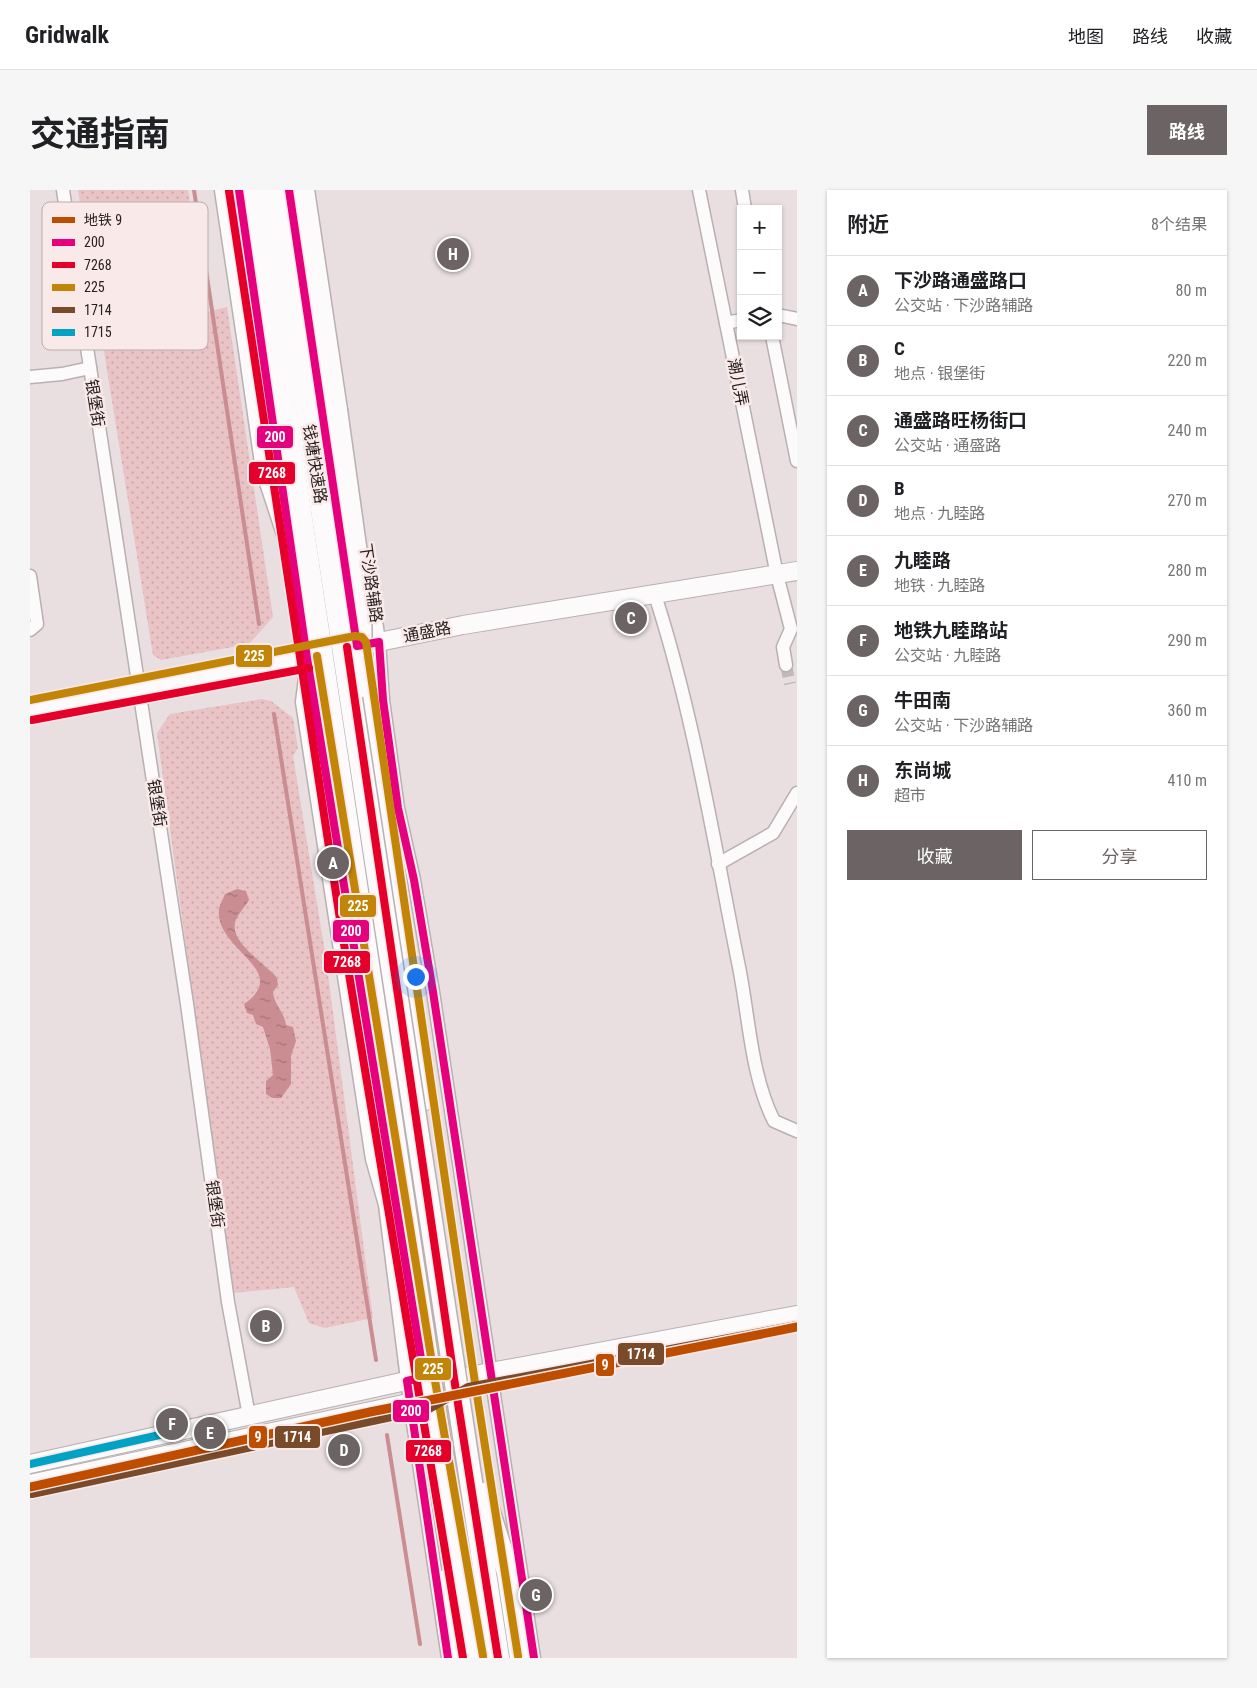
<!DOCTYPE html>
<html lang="zh">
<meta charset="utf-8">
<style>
:root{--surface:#fff;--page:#f6f6f6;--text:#202124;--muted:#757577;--line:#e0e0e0;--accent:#6c6464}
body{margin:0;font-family:"Roboto Condensed","Noto Sans SC",sans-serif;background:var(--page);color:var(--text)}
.controls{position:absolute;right:15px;top:15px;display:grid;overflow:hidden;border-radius:0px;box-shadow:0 1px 4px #0004}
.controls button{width:45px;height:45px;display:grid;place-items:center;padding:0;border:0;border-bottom:1px solid var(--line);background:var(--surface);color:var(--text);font:25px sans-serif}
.you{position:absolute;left:385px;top:786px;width:18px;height:18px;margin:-12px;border:4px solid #fff;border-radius:50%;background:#1a73e8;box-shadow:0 0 0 8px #1a73e833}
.badge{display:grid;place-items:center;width:32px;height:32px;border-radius:50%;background:var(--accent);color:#fff;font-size:16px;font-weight:700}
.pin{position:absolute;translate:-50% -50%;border:2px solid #fff;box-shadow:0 1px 5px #0006}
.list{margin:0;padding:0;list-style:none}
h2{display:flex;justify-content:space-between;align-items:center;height:65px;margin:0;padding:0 20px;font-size:21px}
h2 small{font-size:16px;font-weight:400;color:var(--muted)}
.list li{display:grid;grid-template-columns:32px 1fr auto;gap:15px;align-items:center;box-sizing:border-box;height:70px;padding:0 20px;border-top:1px solid var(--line)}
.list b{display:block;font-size:19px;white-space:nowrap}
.list p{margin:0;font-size:16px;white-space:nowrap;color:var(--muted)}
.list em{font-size:16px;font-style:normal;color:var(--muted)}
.actions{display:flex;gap:10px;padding:15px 20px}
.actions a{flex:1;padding:11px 0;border:1px solid var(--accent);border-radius:0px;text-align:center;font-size:18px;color:var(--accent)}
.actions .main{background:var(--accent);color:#fff}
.icon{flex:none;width:28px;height:28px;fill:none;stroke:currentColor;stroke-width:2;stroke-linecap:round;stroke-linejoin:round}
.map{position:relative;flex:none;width:767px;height:1468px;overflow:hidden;border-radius:0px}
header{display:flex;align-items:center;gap:30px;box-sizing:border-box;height:70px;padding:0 25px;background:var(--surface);border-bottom:1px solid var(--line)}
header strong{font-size:24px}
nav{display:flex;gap:28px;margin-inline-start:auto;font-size:18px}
.intro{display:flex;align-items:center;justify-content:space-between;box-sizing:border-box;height:120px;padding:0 30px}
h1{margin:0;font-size:35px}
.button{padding:12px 22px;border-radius:0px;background:var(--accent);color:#fff;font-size:18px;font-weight:700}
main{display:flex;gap:30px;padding:0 30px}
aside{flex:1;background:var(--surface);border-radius:0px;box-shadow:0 1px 4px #0004}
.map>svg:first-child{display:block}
.park{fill:url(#park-dots)}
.water{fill:url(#water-ripples)}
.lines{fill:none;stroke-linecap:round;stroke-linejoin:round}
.stream{stroke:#c98d92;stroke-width:4}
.street-tunnel{stroke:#c2b9ba;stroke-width:12;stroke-dasharray:12 6;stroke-linecap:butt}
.street-casing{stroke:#b8b0b1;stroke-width:15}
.secondary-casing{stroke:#b8b0b1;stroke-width:20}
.primary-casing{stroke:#b8b0b1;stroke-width:21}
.highway-casing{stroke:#b8b0b1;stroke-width:25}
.street{stroke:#fcfafa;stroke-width:12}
.secondary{stroke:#fcfafa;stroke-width:18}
.primary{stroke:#fcfafa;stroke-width:19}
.highway{stroke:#fcfafa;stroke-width:22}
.highway-bridge-casing{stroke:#b8b0b1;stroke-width:25;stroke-linecap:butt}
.highway-bridge{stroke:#fcfafa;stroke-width:22}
.bus-1-casing{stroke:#fae9e9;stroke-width:11}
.bus-2-casing{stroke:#fae9e9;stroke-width:11}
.bus-3-casing{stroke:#fae9e9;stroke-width:11}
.bus-4-casing{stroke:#fae9e9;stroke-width:11}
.bus-5-casing{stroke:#fae9e9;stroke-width:11}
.bus-1{stroke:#e5007d;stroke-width:8}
.bus-2{stroke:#e4002b;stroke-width:8}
.bus-3{stroke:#c38508;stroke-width:8}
.bus-4{stroke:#7a4b2a;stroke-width:8}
.bus-5{stroke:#02a2c5;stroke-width:8}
.metro-1-casing{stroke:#fae9e9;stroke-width:12}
.metro-1{stroke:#be4d00;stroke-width:9}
.labels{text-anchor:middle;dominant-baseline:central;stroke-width:5;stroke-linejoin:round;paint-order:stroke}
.street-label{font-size:16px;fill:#282122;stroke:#fae9e9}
.key{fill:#fae9e9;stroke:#bbadad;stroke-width:1}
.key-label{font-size:14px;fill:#282122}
.line-badge{stroke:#fae9e9;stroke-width:2}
.badge-label{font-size:14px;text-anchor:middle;font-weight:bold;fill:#fff}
</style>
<header>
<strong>Gridwalk</strong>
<nav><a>地图</a><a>路线</a><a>收藏</a></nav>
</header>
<div class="intro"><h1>交通指南</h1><a class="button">路线</a></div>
<main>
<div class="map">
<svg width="767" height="1468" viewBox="0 0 767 1468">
<defs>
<pattern id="park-dots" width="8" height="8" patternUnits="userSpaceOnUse" patternTransform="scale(1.25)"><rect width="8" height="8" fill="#e9c3c5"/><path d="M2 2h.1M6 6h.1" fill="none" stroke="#c8a7a9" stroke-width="1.8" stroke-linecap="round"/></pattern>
<pattern id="water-ripples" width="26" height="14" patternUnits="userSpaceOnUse" patternTransform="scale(1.25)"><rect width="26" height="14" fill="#c98d92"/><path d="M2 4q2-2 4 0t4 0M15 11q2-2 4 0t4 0" fill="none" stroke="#a37377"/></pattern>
</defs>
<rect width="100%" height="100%" fill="#e9dfe0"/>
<g class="park">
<polygon points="48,0 158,0 176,122 197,117 243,427 219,454 131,470 123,465"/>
<polygon points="232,509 241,511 263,528 268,558 263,566 296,769 343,1128 294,1138 279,1133 264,1097 203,1103 127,543 140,524"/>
</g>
<path class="water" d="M207,699L216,701L219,710C215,717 206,726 205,733C200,753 237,775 247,788L248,795L243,802C244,815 254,821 256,835L263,837L266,851L261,866V894L251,908H242L236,904V891L243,885L240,859L233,837L226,834L223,825L217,823L214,814C263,780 184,760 189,719C190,714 193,709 195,704Z"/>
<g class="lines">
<g class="stream">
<polyline points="164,0 229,434"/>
<polyline points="244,524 346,1170"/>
<polyline points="357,1245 390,1454"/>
</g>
<polyline class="street-tunnel" points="756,475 760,494"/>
<defs>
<g id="street">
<polyline points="33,0 157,814 198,1112 219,1226"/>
<polyline points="669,0 747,385 761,439 753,457 756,475"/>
<polyline points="712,0 715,19"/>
<polyline points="748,125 767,129"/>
<polyline points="696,133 711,130"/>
<polyline points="742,146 767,271"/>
<polyline points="0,187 32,184 60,178"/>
<polyline points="337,365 349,452 353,510 368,618 384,690 403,802 504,1468"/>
<polyline points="0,386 7,434 0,440"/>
<path d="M625,405C664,526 684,653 709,777C719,827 721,886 744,931L767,941"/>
<polyline points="276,480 272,512 342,969 355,1015 380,1213 418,1468"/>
<polyline points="688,674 743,643 767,603"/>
</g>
<g id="secondary">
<polyline points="319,458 433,435 767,381"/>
<polyline points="0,520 292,464"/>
<polyline points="0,1274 394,1187 434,1187 767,1125"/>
<polyline points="0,1294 397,1209 412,1200"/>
</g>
<g id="primary">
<polyline points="209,0 254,310"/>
<polyline points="259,0 323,426"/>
<polyline points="261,355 325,762"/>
<polyline points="331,483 394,911"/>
</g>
<g id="highway">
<polyline points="196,0 220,160"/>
<polyline points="273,0 306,220"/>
</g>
</defs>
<use href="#street" class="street-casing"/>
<use href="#secondary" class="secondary-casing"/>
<use href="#primary" class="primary-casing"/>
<use href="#highway" class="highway-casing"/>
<use href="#street" class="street"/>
<use href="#secondary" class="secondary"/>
<use href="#primary" class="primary"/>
<use href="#highway" class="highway"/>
<defs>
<g id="highway-bridge">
<polyline points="222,0 410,1255 447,1468"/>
<polyline points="243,0 468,1468"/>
<polyline points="220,160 237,280 266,368"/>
<polyline points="306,220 330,392 331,496"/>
<polyline points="453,1304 478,1382 491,1468"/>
<polyline points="420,1388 429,1468"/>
</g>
</defs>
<use href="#highway-bridge" class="highway-bridge-casing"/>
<use href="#highway-bridge" class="highway-bridge"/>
<defs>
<g id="bus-1">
<polyline points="209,0 277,468 394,1187 377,1191 418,1468"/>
<polyline points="259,0 327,456 349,452 353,510 368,618 384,690 403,802 504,1468"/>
</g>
<g id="bus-2">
<polyline points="199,1 311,736 433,1468"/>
<polyline points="317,457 424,1188 468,1468"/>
<polyline points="2,530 279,478"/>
</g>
<g id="bus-3">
<polyline points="287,466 404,1185 453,1466"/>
<polyline points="0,510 325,446 332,447 336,452 444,1186 488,1466"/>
</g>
<polyline id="bus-4" points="2,1304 399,1219 438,1197 767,1135"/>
<polyline id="bus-5" points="0,1274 143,1242"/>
</defs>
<use href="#bus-1" class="bus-1-casing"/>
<use href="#bus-2" class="bus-2-casing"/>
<use href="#bus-3" class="bus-3-casing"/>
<use href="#bus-4" class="bus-4-casing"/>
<use href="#bus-5" class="bus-5-casing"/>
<use href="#bus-1" class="bus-1"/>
<use href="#bus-2" class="bus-2"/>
<use href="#bus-3" class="bus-3"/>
<use href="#bus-4" class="bus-4"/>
<use href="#bus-5" class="bus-5"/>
<defs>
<polyline id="metro-1" points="0,1297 340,1222 767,1137"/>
</defs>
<use href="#metro-1" class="metro-1-casing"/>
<use href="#metro-1" class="metro-1"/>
</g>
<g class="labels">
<g class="street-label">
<text transform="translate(708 192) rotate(79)">潮儿弄</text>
<text transform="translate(65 213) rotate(81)">银堡街</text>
<text transform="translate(285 274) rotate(81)">钱塘快速路</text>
<text transform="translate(341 393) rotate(82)">下沙路辅路</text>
<text transform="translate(397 442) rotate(-11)">通盛路</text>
<text transform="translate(127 613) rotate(81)">银堡街</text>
<text transform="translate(185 1014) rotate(82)">银堡街</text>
</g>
</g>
<rect x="12" y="12" width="166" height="148" rx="8" class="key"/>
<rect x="22" y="27" width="23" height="6" fill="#be4d00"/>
<rect x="22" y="49" width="23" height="7" fill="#e5007d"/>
<rect x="22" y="72" width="23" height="6" fill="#e4002b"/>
<rect x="22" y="94" width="23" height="7" fill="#c38508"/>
<rect x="22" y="117" width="23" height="6" fill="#7a4b2a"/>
<rect x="22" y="139" width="23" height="7" fill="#02a2c5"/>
<g class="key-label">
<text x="54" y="35">地铁 9</text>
<text x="54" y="57">200</text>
<text x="54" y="80">7268</text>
<text x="54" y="102">225</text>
<text x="54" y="125">1714</text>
<text x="54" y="147">1715</text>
</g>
<g class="line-badge">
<rect x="226" y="235" width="38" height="24" rx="5" fill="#e5007d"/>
<rect x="218" y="271" width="48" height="24" rx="5" fill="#e4002b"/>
<rect x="205" y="454" width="38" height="24" rx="5" fill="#c38508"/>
<rect x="309" y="704" width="38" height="24" rx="5" fill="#c38508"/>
<rect x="302" y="729" width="38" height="24" rx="5" fill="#e5007d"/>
<rect x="293" y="760" width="48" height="24" rx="5" fill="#e4002b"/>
<rect x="587" y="1152" width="48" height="24" rx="5" fill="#7a4b2a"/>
<rect x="565" y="1163" width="20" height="24" rx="5" fill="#be4d00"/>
<rect x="384" y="1167" width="38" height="24" rx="5" fill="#c38508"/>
<rect x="362" y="1209" width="38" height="24" rx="5" fill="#e5007d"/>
<rect x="218" y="1235" width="20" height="24" rx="5" fill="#be4d00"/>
<rect x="244" y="1235" width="47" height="24" rx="5" fill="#7a4b2a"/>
<rect x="375" y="1249" width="47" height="24" rx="5" fill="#e4002b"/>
</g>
<g class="badge-label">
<text x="245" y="252">200</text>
<text x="242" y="288">7268</text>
<text x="224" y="471">225</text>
<text x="328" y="721">225</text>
<text x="321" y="746">200</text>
<text x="317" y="777">7268</text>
<text x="611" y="1169">1714</text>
<text x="575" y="1180">9</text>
<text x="403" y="1184">225</text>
<text x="381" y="1226">200</text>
<text x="228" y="1252">9</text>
<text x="267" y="1252">1714</text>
<text x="398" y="1266">7268</text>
</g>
</svg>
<div class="controls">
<button>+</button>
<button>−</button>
<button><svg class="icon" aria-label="layers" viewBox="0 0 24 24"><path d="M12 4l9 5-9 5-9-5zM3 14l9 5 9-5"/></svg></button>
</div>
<div class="you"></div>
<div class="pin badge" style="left:303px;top:673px">A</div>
<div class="pin badge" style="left:236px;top:1136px">B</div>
<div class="pin badge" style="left:601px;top:428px">C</div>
<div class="pin badge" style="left:314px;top:1260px">D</div>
<div class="pin badge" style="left:180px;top:1243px">E</div>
<div class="pin badge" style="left:142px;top:1234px">F</div>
<div class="pin badge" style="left:506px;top:1405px">G</div>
<div class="pin badge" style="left:423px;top:64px">H</div>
</div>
<aside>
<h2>附近<small>8个结果</small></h2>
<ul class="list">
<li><span class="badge">A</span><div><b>下沙路通盛路口</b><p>公交站 · 下沙路辅路</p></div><em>80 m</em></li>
<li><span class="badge">B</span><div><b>C</b><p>地点 · 银堡街</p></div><em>220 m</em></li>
<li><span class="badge">C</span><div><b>通盛路旺杨街口</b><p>公交站 · 通盛路</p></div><em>240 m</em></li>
<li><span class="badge">D</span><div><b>B</b><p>地点 · 九睦路</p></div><em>270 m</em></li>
<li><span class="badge">E</span><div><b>九睦路</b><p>地铁 · 九睦路</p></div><em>280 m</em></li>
<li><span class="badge">F</span><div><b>地铁九睦路站</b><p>公交站 · 九睦路</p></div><em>290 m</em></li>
<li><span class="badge">G</span><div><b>牛田南</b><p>公交站 · 下沙路辅路</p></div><em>360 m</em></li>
<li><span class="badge">H</span><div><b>东尚城</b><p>超市</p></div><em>410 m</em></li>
</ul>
<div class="actions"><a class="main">收藏</a><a>分享</a></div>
</aside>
</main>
